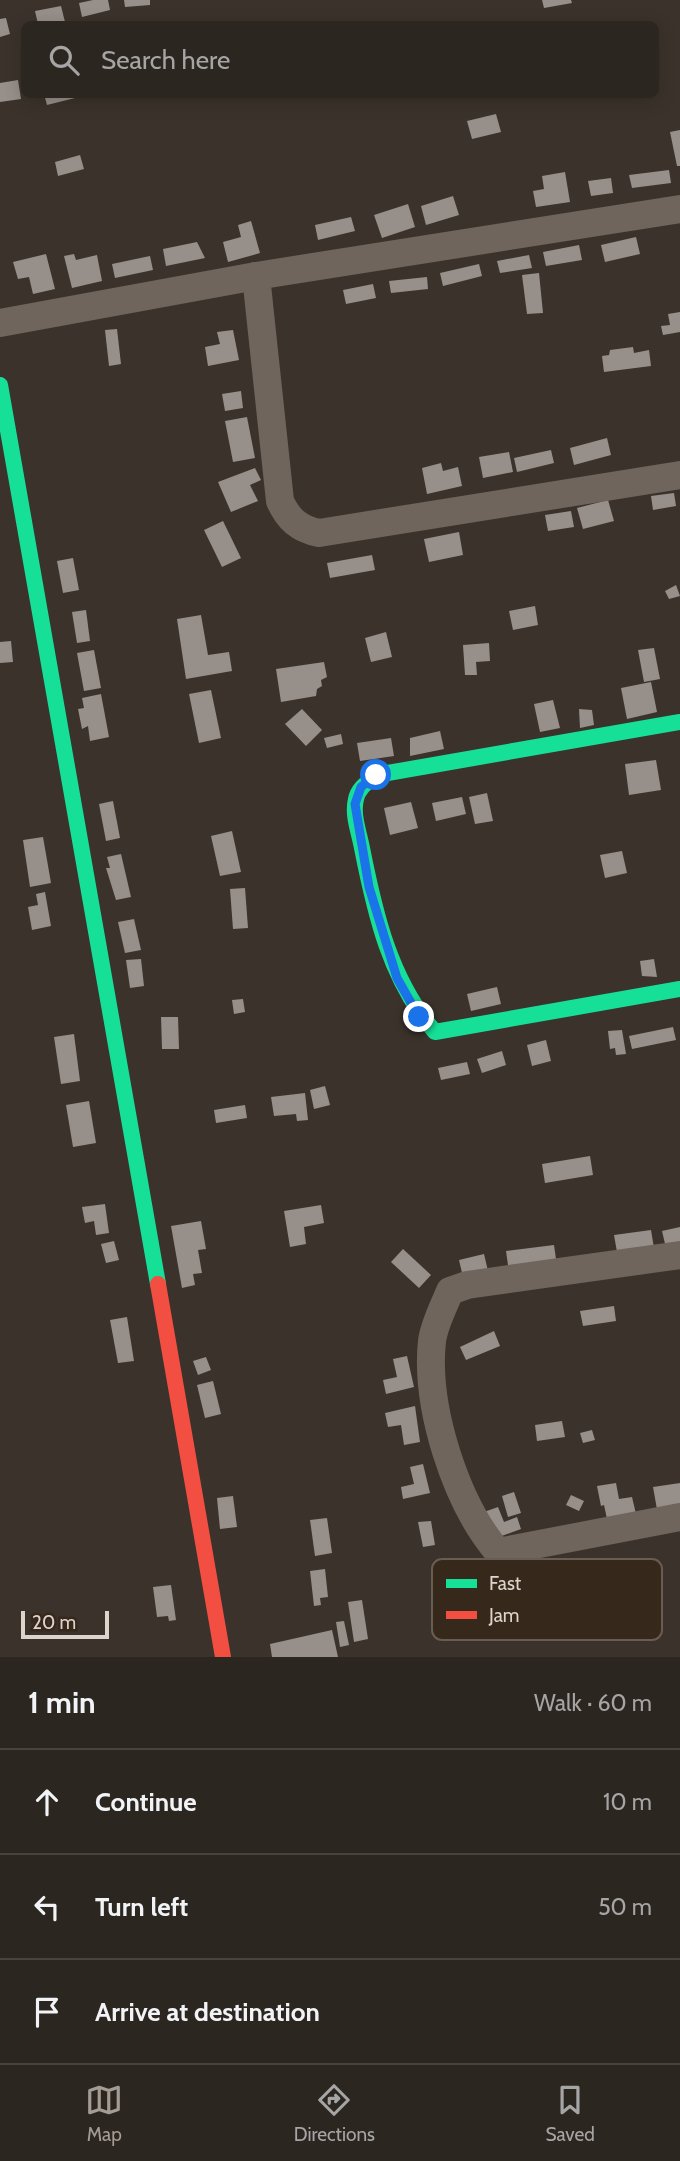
<!DOCTYPE html>
<meta charset="utf-8">
<style>
:root{--surface:#2c2620;--page:#342e29;--text:#f1f3f6;--muted:#a6a5a5;--line:#48433e;--accent:#a59c94}
body{margin:0;font-family:Cabin,sans-serif;background:var(--page);color:var(--text)}
.scale{position:absolute;left:21px;bottom:18px;width:88px;box-sizing:border-box;padding-left:7px;border:4px solid #ded4cc;border-top:0;font-size:19px;line-height:24px;white-space:nowrap;color:#ded4cc;-webkit-text-stroke:5px #37281c;paint-order:stroke}
.stop{position:absolute;width:21px;height:21px;margin:-16px;border:5px solid #1a73e8;border-radius:50%;background:#fff}
.stop.end{background:#1a73e8;border-color:#fff;box-shadow:0 2px 7px #0008}
.list{margin:0;padding:0;list-style:none}
h2{display:flex;justify-content:space-between;align-items:center;height:91px;margin:0;padding:0 28px;font-size:30px}
h2 small{font-size:23px;font-weight:400;color:var(--muted)}
.list li{display:grid;grid-template-columns:46px 1fr auto;gap:21px;align-items:center;box-sizing:border-box;height:105px;padding:0 28px;border-top:2px solid var(--line)}
.list b{display:block;font-size:26px;white-space:nowrap}
.list em{font-size:23px;font-style:normal;color:var(--muted)}
.icon{flex:none;width:38px;height:38px;fill:none;stroke:currentColor;stroke-width:2;stroke-linecap:round;stroke-linejoin:round}
.map{position:relative;flex:none;width:680px;height:1657px;overflow:hidden}
.search{position:absolute;background:var(--surface);box-shadow:0 4px 18px #0003;left:21px;right:21px;top:21px;height:77px;display:flex;align-items:center;gap:18px;box-sizing:border-box;padding:0 24px;border-radius:10px;color:var(--muted);font-size:26px}
.sheet{height:406px;background:var(--surface)}
nav{display:flex;justify-content:space-around;align-items:center;box-sizing:border-box;height:98px;border-top:2px solid var(--line);background:var(--surface);font-size:19px;color:var(--muted)}
nav a{display:grid;justify-items:center;gap:4px}
nav .on{color:var(--accent)}
.map>svg:first-child{display:block}
.building{fill:#978f89}
.lines{fill:none;stroke-linecap:round;stroke-linejoin:round}
.street{stroke:#6f655d;stroke-width:28}
.fast{stroke:#16e098;stroke-width:16}
.jam{stroke:#f24e42;stroke-width:16}
.route{stroke:#1a73e8;stroke-width:9}
.key{fill:#37281c;stroke:#695c51;stroke-width:2}
.key-label{font-size:19px;fill:#ded4cc}
</style>
<div class="map">
<svg width="680" height="1657" viewBox="0 0 680 1657">
<rect width="100%" height="100%" fill="#3b332b"/>
<g class="building">
<polygon points="93,0 108,0 110,10 82,17 79,3"/>
<polygon points="124,0 150,0 150,5 125,7"/>
<polygon points="542,0 571,0 572,3 544,8"/>
<polygon points="61,6 65,22 38,24 35,11"/>
<polygon points="6,18 10,34 0,37 0,19"/>
<polygon points="18,80 21,99 0,102 0,83"/>
<polygon points="44,94 74,94 75,98 47,105"/>
<polygon points="496,114 501,132 472,139 467,121"/>
<polygon points="680,130 680,166 677,166 670,132"/>
<polygon points="80,155 84,169 58,176 55,162"/>
<polygon points="669,170 671,183 632,188 629,175"/>
<polygon points="565,172 570,202 536,207 533,191 544,189 542,176"/>
<polygon points="611,178 613,193 591,196 588,181"/>
<polygon points="453,196 459,215 426,225 421,206"/>
<polygon points="408,204 415,227 382,238 374,215"/>
<polygon points="351,217 355,231 318,240 315,225"/>
<polygon points="251,221 260,253 228,262 223,242 241,237 238,225"/>
<polygon points="636,237 640,254 605,262 601,245"/>
<polygon points="197,242 205,258 166,266 163,249"/>
<polygon points="579,245 582,260 546,266 543,252"/>
<polygon points="46,254 55,289 33,294 29,277 18,279 13,262"/>
<polygon points="74,254 76,260 97,255 102,281 72,288 64,256"/>
<polygon points="529,255 532,268 500,273 497,261"/>
<polygon points="150,256 153,270 115,278 112,264"/>
<polygon points="479,264 482,276 443,286 440,273"/>
<polygon points="539,273 543,313 527,314 522,275"/>
<polygon points="427,277 428,289 391,293 389,281"/>
<polygon points="373,284 376,298 346,304 343,290"/>
<polygon points="680,312 680,332 663,335 661,326 670,325 668,314"/>
<polygon points="117,329 121,364 109,366 105,330"/>
<polygon points="233,330 239,360 208,366 205,347 220,344 217,332"/>
<polygon points="633,347 634,353 649,350 651,366 604,372 602,356 609,355 610,350"/>
<polygon points="241,391 243,408 225,411 222,394"/>
<polygon points="247,417 255,458 233,462 225,421"/>
<polygon points="607,438 611,455 574,465 570,448"/>
<polygon points="551,450 554,463 517,472 514,458"/>
<polygon points="509,452 513,472 483,478 479,457"/>
<polygon points="441,463 443,471 458,467 462,486 427,494 422,468"/>
<polygon points="255,468 261,480 250,485 258,501 231,512 218,482"/>
<polygon points="674,493 676,506 653,510 651,496"/>
<polygon points="608,500 614,521 583,529 577,508"/>
<polygon points="571,511 574,527 548,531 545,515"/>
<polygon points="223,521 241,558 222,567 204,530"/>
<polygon points="459,532 463,555 429,562 424,539"/>
<polygon points="372,555 375,570 330,578 327,563"/>
<polygon points="73,558 79,590 63,593 57,561"/>
<polygon points="676,585 680,596 669,599 665,591"/>
<polygon points="535,606 538,625 513,630 509,611"/>
<polygon points="86,610 90,641 77,643 72,612"/>
<polygon points="201,615 208,655 229,652 232,671 186,679 177,619"/>
<polygon points="386,632 392,657 371,662 365,638"/>
<polygon points="11,641 13,662 0,663 0,642"/>
<polygon points="489,643 490,661 476,662 477,675 465,675 463,645"/>
<polygon points="654,648 660,679 644,682 638,650"/>
<polygon points="94,650 101,688 84,691 77,653"/>
<polygon points="324,662 327,677 321,680 322,686 317,689 316,696 281,702 276,669"/>
<polygon points="651,682 657,712 627,719 621,688"/>
<polygon points="211,690 221,738 199,743 189,694"/>
<polygon points="101,694 109,737 90,741 88,726 82,729 78,709 84,708 82,698"/>
<polygon points="553,700 560,728 540,732 534,704"/>
<polygon points="302,709 322,730 306,746 285,724"/>
<polygon points="579,709 592,710 594,725 580,728"/>
<polygon points="440,731 444,749 410,756 410,738"/>
<polygon points="341,734 343,744 327,748 324,738"/>
<polygon points="391,738 394,756 360,761 357,743"/>
<polygon points="656,760 661,790 629,795 625,764"/>
<polygon points="487,793 493,821 475,824 469,797"/>
<polygon points="462,797 466,814 436,821 432,803"/>
<polygon points="113,801 120,838 106,841 99,804"/>
<polygon points="411,802 418,828 390,835 384,808"/>
<polygon points="232,831 241,872 220,876 211,836"/>
<polygon points="43,837 51,883 30,887 23,840"/>
<polygon points="622,851 627,873 605,878 600,855"/>
<polygon points="121,854 131,897 116,900 106,868 110,868 107,857"/>
<polygon points="245,888 248,928 233,929 230,889"/>
<polygon points="45,892 51,926 32,930 28,907 38,905 36,894"/>
<polygon points="134,919 141,950 125,953 118,922"/>
<polygon points="141,959 144,986 130,988 126,960"/>
<polygon points="654,959 657,977 642,976 640,961"/>
<polygon points="497,987 501,1004 471,1011 467,994"/>
<polygon points="243,999 245,1012 234,1014 232,1000"/>
<polygon points="161,1017 178,1017 179,1049 162,1049"/>
<polygon points="673,1027 676,1040 632,1049 629,1036"/>
<polygon points="622,1030 626,1054 616,1055 615,1048 610,1049 608,1031"/>
<polygon points="74,1034 80,1081 61,1084 54,1037"/>
<polygon points="546,1040 551,1061 532,1066 527,1045"/>
<polygon points="502,1051 506,1065 482,1073 477,1059"/>
<polygon points="467,1062 470,1074 441,1080 438,1068"/>
<polygon points="325,1086 330,1105 314,1109 310,1090"/>
<polygon points="305,1093 308,1120 297,1121 296,1114 274,1116 271,1097"/>
<polygon points="89,1101 96,1143 73,1147 66,1105"/>
<polygon points="245,1105 247,1118 216,1123 214,1110"/>
<polygon points="590,1156 593,1175 545,1183 542,1164"/>
<polygon points="105,1204 109,1233 96,1235 94,1221 85,1223 82,1207"/>
<polygon points="321,1205 324,1223 304,1227 306,1244 290,1247 284,1211"/>
<polygon points="201,1221 206,1249 198,1250 202,1273 193,1274 195,1285 182,1288 171,1226"/>
<polygon points="680,1227 680,1245 666,1248 662,1231"/>
<polygon points="651,1230 654,1248 617,1252 614,1235"/>
<polygon points="114,1241 119,1260 106,1263 101,1244"/>
<polygon points="554,1245 557,1266 509,1272 506,1251"/>
<polygon points="403,1249 431,1275 419,1288 391,1262"/>
<polygon points="484,1254 488,1271 463,1277 459,1260"/>
<polygon points="614,1306 616,1321 583,1326 580,1311"/>
<polygon points="127,1317 134,1361 118,1363 110,1320"/>
<polygon points="494,1331 500,1346 466,1360 460,1347"/>
<polygon points="407,1356 414,1387 386,1394 383,1380 397,1377 393,1359"/>
<polygon points="206,1357 211,1370 198,1375 193,1361"/>
<polygon points="213,1381 221,1414 205,1418 197,1385"/>
<polygon points="415,1406 420,1442 404,1445 401,1425 388,1427 385,1413"/>
<polygon points="562,1421 565,1437 537,1441 535,1425"/>
<polygon points="592,1430 595,1440 583,1443 580,1433"/>
<polygon points="423,1464 430,1493 403,1499 401,1487 414,1484 410,1467"/>
<polygon points="616,1483 619,1499 632,1497 636,1514 607,1519 604,1505 601,1506 597,1486"/>
<polygon points="680,1483 680,1511 658,1515 653,1487"/>
<polygon points="514,1492 521,1513 508,1517 502,1496"/>
<polygon points="571,1495 584,1501 579,1511 566,1505"/>
<polygon points="233,1496 237,1527 220,1529 217,1498"/>
<polygon points="498,1507 504,1522 517,1517 521,1529 493,1539 484,1512"/>
<polygon points="327,1518 332,1553 315,1556 310,1520"/>
<polygon points="431,1521 435,1545 423,1547 418,1522"/>
<polygon points="325,1569 328,1597 320,1598 321,1605 314,1606 310,1571"/>
<polygon points="171,1585 176,1620 169,1621 168,1616 157,1617 153,1587"/>
<polygon points="362,1600 368,1639 354,1642 348,1602"/>
<polygon points="344,1621 349,1645 340,1647 336,1622"/>
<polygon points="332,1630 338,1657 272,1657 270,1644"/>
</g>
<g class="lines">
<g class="street">
<path d="M256,276L280,501C288,519 299,529 319,533L680,475"/>
<polyline points="0,323 256,276 680,209"/>
<path d="M680,1255L467,1285L450,1291C444,1306 434,1325 432,1341C425,1406 455,1502 498,1552L680,1517"/>
</g>
<g class="fast">
<polyline points="0,385 158,1284"/>
<path d="M680,722L376,775C368,782 358,788 356,799C352,815 359,832 362,848C375,914 390,980 435,1032L680,989"/>
</g>
<polyline class="jam" points="158,1284 223,1657"/>
</g>
<g class="lines">
<polyline class="route" points="376,775 361,787 355,804 369,887 397,978 419,1017"/>
</g>
<rect x="432" y="1559" width="230" height="81" rx="10" class="key"/>
<rect x="446" y="1579" width="31" height="9" fill="#16e098"/>
<rect x="446" y="1611" width="31" height="8" fill="#f24e42"/>
<g class="key-label">
<text x="489" y="1590">Fast</text>
<text x="489" y="1622">Jam</text>
</g>
</svg>
<div class="scale">20 m</div>
<div class="stop" style="left:376px;top:775px"></div>
<div class="stop end" style="left:419px;top:1017px"></div>
<div class="search"><svg class="icon" aria-label="search" viewBox="0 0 24 24"><circle cx="10" cy="10" r="6"/><path d="M15 15l6 6"/></svg>Search here</div>
</div>
<section class="sheet">
<h2>1 min<small>Walk · 60 m</small></h2>
<ul class="list">
<li><svg class="icon" aria-label="ahead" viewBox="0 0 24 24"><path d="M12 20V5M6 11l6-6 6 6"/></svg><div><b>Continue</b></div><em>10 m</em></li>
<li><svg class="icon" aria-label="left" viewBox="0 0 24 24"><path d="M17 20v-9H6M10 6l-5 5 5 5"/></svg><div><b>Turn left</b></div><em>50 m</em></li>
<li><svg class="icon" aria-label="arrive" viewBox="0 0 24 24"><path d="M6 21V4h12l-3 4 3 4H6"/></svg><div><b>Arrive at destination</b></div></li>
</ul>
</section>
<nav>
<a class="on"><svg class="icon" aria-label="map" viewBox="0 0 24 24"><path d="M3 6l6-2 6 2 6-2v14l-6 2-6-2-6 2zM9 4v14M15 6v14"/></svg>Map</a>
<a><svg class="icon" aria-label="directions" viewBox="0 0 24 24"><path d="M12 3l9 9-9 9-9-9zM9 14v-3h6M13 9l2 2-2 2"/></svg>Directions</a>
<a><svg class="icon" aria-label="saved" viewBox="0 0 24 24"><path d="M7 4h10v16l-5-4-5 4z"/></svg>Saved</a>
</nav>
